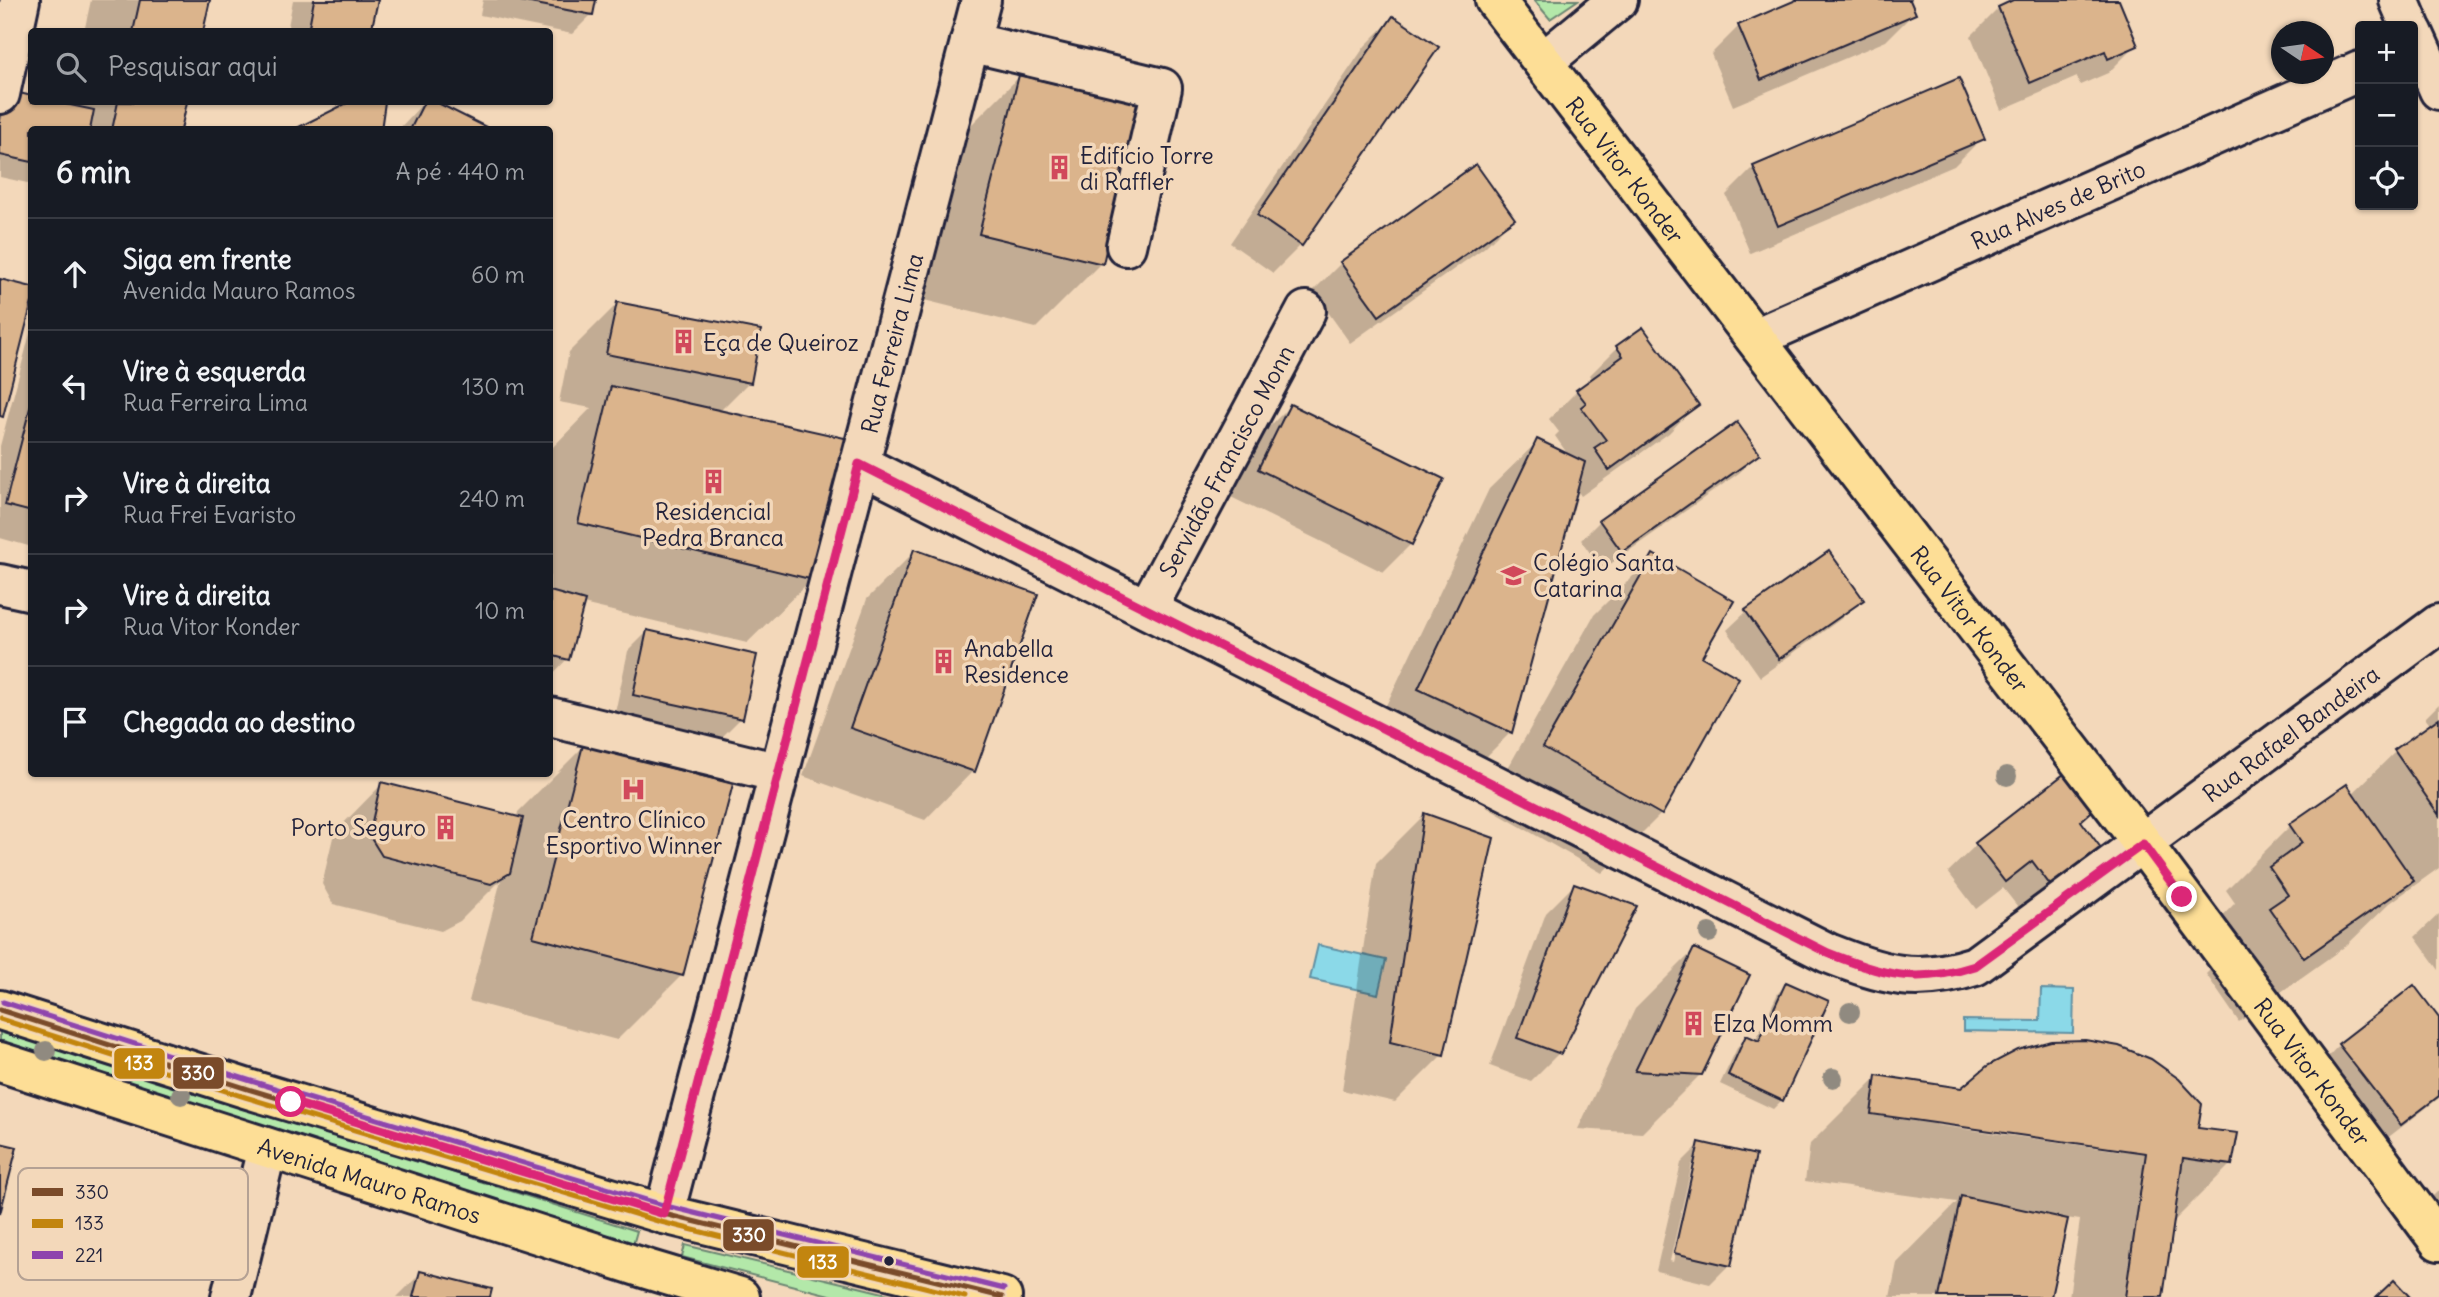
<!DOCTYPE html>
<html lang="pt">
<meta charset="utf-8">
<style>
:root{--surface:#171b24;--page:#20242c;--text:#f1f3f6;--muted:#9ea1a6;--line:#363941}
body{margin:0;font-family:Delius,sans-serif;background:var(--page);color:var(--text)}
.controls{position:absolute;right:21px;top:21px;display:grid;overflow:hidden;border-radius:7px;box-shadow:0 2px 5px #0004}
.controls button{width:63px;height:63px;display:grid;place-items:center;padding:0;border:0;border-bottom:2px solid var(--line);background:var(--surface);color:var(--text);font:35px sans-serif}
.compass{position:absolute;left:2271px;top:21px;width:63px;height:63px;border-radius:50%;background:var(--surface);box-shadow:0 2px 5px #0004;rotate:103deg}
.stop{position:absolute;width:21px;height:21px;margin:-16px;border:5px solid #db2777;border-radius:50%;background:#fff}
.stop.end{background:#db2777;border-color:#fff;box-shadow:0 2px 7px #0008}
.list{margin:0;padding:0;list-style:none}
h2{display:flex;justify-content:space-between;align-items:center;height:91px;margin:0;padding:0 28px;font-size:30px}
h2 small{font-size:23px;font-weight:400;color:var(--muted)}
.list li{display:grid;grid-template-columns:46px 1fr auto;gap:21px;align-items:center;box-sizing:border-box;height:112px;padding:0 28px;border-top:2px solid var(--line)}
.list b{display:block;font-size:26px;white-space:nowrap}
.list p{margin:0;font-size:23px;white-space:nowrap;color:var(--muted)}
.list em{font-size:23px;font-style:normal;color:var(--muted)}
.icon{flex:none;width:38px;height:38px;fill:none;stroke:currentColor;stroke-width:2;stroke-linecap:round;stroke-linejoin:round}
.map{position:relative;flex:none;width:2439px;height:1297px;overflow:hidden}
.search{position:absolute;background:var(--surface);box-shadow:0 2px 5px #0004;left:28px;top:28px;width:525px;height:77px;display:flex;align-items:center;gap:18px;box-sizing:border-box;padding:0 24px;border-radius:7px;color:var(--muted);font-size:26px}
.panel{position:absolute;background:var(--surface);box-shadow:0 2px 5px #0004;left:28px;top:126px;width:525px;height:651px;border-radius:7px}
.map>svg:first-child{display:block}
.green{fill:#b3e8a9;stroke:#6a8572;stroke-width:2}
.water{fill:#8bd9e8;stroke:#6190a3;stroke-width:2}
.shadow{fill:#0003;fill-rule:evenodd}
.building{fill:#dbb48c;stroke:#22223b;stroke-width:2}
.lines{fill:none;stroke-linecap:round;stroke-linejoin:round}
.minor-casing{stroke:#22223b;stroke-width:44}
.major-casing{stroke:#22223b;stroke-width:44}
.minor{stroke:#f3d8ba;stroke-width:38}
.major{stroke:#fdde96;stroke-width:38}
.bus-1-casing{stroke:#f3d8ba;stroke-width:10}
.bus-2-casing{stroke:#f3d8ba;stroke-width:10}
.bus-3-casing{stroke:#f3d8ba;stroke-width:10}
.bus-1{stroke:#7a4b2a;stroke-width:5}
.bus-2{stroke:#c2850f;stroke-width:5}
.bus-3{stroke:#8e44ad;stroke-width:5}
.tree{fill:#908a80}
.route{stroke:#db2777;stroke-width:9}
.bus-dot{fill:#22223b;stroke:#f3d8ba;stroke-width:2.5}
.labels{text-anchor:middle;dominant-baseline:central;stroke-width:7;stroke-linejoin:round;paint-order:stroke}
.poi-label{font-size:23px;fill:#22223b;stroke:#f3d8ba;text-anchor:start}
.street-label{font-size:23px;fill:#22223b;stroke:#f3d8ba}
.key{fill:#f3d8ba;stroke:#b4a194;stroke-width:2}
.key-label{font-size:19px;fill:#22223b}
.line-badge{stroke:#f3d8ba;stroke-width:2.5}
.badge-label{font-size:19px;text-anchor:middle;font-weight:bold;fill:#fff}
</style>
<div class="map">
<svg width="2439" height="1297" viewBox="0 0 2439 1297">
<rect width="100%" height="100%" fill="#f3d8ba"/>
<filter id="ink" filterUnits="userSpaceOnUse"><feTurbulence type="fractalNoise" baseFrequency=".0143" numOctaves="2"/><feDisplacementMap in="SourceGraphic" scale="14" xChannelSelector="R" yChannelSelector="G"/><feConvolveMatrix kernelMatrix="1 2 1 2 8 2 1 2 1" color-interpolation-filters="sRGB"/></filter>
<g filter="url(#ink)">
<g class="green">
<polygon points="1534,0 1578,0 1550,19"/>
<path d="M0,1026C213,1092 424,1165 637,1231L633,1245L0,1044Z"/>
<polygon points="685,1245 900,1297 837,1297 682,1257"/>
</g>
<g class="water">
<polygon points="1318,945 1386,960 1378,994 1310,979"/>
<polygon points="2041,989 2074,990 2073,1033 1963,1031 1963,1020 2040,1021"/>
</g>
<g class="shadow">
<polygon points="91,0 208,0 201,32 84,32"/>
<polygon points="293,0 376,0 369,32 287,32"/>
<polygon points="483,0 594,0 591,15 572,34 480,15"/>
<polygon points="1800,0 1908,0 1914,13 1886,41 1733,106 1711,54 1739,26"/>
<polygon points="2017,0 2117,0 2136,45 2108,73 2080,85 2077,77 2001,110 1971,36 1999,8"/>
<polygon points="1393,18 1301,245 1273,273 1230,243 1365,46"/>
<polygon points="1019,77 1101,263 1036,328 916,298 954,142"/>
<polygon points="0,100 48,102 68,106 69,102 185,102 179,130 32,130 32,184 0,177"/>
<polygon points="424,102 432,102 488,130 398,130"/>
<polygon points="1982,138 1954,166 1750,253 1726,195 1754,167"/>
<polygon points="1513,219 1485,247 1350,343 1313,291 1341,263"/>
<polygon points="617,304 749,382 719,412 812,579 747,643 583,604 567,659 550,677 550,450 591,408 559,402 569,352"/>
<polygon points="32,326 32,547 0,538 0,446"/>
<polygon points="1618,347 1696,405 1669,433 1581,496 1576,489 1511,732 1463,780 1371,737 1489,489 1538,441 1569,456 1555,436 1559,432 1549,419 1577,391 1593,380 1590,375"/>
<polygon points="1290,406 1411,544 1383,572 1231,497 1262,434"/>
<polygon points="1758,454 1739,473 1602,570 1581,540 1600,521"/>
<polygon points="915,551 1036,595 973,771 925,820 803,776 867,599"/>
<polygon points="1828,553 1861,600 1842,618 1760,677 1727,630 1746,612"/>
<polygon points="1653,556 1699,658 1661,814 1602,873 1486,807 1594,615"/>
<polygon points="647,632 741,718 722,737 615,713 628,651"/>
<polygon points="2439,704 2439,868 2390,903 2347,945 2239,1022 2206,974 2223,957 2206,933 2235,903 2226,890 2291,825 2352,794 2395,752 2431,726 2425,718"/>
<polygon points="583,747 682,975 617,1040 469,1001 501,880 460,921 441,931 333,904 322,884 334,833 382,784 517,818 518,812"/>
<polygon points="1424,815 1443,1054 1395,1102 1342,1090 1376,863"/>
<polygon points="2079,822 2104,856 2029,921 2003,888 1976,909 1948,872 1976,845"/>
<polygon points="1574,885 1559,1053 1531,1081 1490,1066 1546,913"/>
<polygon points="2439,914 2439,970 2415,937"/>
<polygon points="1694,950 1701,1074 1642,1133 1578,1129 1635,1009"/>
<polygon points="1787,984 1782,1100 1773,1109 1720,1084 1738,1046 1747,1037 1755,1041 1778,993"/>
<polygon points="2439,1021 2439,1098 2381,1143 2321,1064 2339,1045"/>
<path d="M1877,1077L2196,1130L2231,1164L2172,1223L2161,1297H2069L2080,1220L2066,1218L2049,1297H1890L1897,1263L1957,1202L1805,1181L1810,1144ZM1939,1122L2121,1148V1151L1936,1125Z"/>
<path d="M1700,1144L1729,1265L1710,1284L1656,1271L1681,1163ZM1692,1164H1696L1673,1262L1670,1261Z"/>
<polygon points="2439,1190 2439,1234 2422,1207"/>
<polygon points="421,1273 488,1297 397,1297"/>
</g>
<g class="building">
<polygon points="140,0 210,0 203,32 133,32"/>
<polygon points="314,0 378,0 371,32 308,32"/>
<polygon points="515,0 596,0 593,15"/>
<polygon points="1796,0 1910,0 1916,14 1761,80 1738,25"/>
<polygon points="2013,0 2119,0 2138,46 2108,59 2105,51 2030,83 1998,7"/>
<polygon points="1393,16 1439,47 1302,246 1257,215"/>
<polygon points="1019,75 1138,103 1103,264 979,234"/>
<polygon points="1959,78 1985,139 1778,226 1753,166"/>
<polygon points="7,90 32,96 32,102 56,102 94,110 90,130 32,130 32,162 0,155 0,120"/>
<polygon points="118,102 187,102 181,130 112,130"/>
<polygon points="349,102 385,102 381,130 293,130"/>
<polygon points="424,102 436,102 492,130 410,130"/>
<polygon points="1476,164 1515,219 1379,316 1340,262"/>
<polygon points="0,279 32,287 32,302 3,417 0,416"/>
<polygon points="617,302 761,330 751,383 606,354"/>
<polygon points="1643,327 1699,405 1609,470 1594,448 1606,440 1581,407 1586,403 1576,390 1623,356 1616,346"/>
<polygon points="611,386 849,439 814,580 578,523"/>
<polygon points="32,400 32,512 5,505"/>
<polygon points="1290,404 1444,479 1412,545 1258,469"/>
<polygon points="1737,422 1760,454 1622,552 1599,520"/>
<polygon points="1537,439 1585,462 1512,733 1418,689"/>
<polygon points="914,549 1038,594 975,772 850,728"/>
<polygon points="1829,551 1864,600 1779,659 1745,610"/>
<polygon points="1653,554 1734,601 1702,657 1739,678 1662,815 1543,747"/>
<polygon points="550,591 585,601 569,660 550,655"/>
<polygon points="647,630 757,655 743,719 633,695"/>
<polygon points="2439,718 2439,815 2394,750"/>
<polygon points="583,745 733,784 683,976 533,937"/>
<polygon points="2064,774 2092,811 2081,821 2107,856 2057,894 2032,861 2005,882 1975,843"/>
<polygon points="381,782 523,818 510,873 491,884 382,856 369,835"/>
<polygon points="2347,784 2414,881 2304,958 2269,908 2288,895 2269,867 2302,843 2289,824"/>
<polygon points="1424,813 1494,838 1444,1055 1390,1042"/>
<polygon points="1574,883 1637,906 1561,1054 1517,1038"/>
<polygon points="1694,948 1750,975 1702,1075 1635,1071"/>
<polygon points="1786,982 1829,1001 1783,1101 1728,1075 1746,1035 1759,1041"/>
<polygon points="2414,985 2439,1018 2439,1096 2401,1125 2338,1044"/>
<polygon points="2085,1040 2119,1046 2151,1059 2179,1079 2202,1104 2198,1128 2238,1133 2232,1165 2183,1158 2163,1297 2125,1297 2146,1153 1871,1114 1876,1075 1961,1088 1987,1066 2018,1050 2051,1041"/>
<polygon points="1699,1142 1756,1155 1731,1266 1674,1253"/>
<polygon points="0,1143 17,1147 0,1214"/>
<polygon points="1961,1196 2068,1219 2051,1297 1939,1297"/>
<polygon points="420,1271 492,1289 490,1297 413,1297"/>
<polygon points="2394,1280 2410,1297 2376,1297"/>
</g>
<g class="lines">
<defs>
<g id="minor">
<polyline points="2399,0 2410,26"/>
<polyline points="2413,32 2439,90"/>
<polyline points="970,42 1162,88 1126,246"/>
<polyline points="1543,62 1618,0"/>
<polyline points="0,94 20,0"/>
<path id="s1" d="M1755,338L2360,71"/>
<path id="s2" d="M859,464L1828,953C1884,975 1916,985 1975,966L2439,624"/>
<polyline points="0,584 32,591"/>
<path id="s3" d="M1147,609L1306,311"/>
<polyline points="550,717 779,773"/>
<path id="s4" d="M664,1214L981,0"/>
<polyline points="231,1297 267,1148"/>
</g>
<g id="major">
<path id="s5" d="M1495,0L2143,844L2439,1241"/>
<polyline points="0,1010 248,1089 664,1214 1002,1297"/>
<path id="s6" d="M0,1062L650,1270L740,1297"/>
</g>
</defs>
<use href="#minor" class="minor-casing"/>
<use href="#major" class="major-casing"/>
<use href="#minor" class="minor"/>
<use href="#major" class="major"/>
<defs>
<polyline id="bus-1" points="0,1010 248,1089 664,1214 1002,1297"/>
<polyline id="bus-2" points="0,1019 245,1097 661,1222 965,1297"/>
<polyline id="bus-3" points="3,1002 251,1081 666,1206 1004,1289"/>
</defs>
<use href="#bus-1" class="bus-1-casing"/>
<use href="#bus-2" class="bus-2-casing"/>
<use href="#bus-3" class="bus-3-casing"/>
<use href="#bus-1" class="bus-1"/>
<use href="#bus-2" class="bus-2"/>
<use href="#bus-3" class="bus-3"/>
</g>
<g class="tree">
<circle cx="2007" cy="776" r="10"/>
<circle cx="1709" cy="933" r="10"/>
<circle cx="1850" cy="1012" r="10"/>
<circle cx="46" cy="1051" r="10"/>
<circle cx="1833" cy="1078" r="10"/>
<circle cx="181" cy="1095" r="10"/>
</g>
</g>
<g class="lines" filter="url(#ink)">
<path class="route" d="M291,1102L664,1214L859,464L1828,953C1884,975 1916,985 1975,966L2143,844L2182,897"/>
</g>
<defs>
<symbol id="building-bare" viewBox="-9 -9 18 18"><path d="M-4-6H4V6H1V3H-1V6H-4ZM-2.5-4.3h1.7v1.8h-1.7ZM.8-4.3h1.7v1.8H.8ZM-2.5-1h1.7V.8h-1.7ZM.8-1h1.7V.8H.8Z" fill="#d1495b" stroke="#f3d8ba" stroke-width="2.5" paint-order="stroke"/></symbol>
<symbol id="school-bare" viewBox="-9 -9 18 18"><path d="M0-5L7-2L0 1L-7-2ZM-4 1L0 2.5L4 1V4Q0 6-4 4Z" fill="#d1495b" stroke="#f3d8ba" stroke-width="2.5" paint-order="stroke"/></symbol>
<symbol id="hospital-bare" viewBox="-9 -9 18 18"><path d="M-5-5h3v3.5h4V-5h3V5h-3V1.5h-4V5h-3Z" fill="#d1495b" stroke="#f3d8ba" stroke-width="2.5" paint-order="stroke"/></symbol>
</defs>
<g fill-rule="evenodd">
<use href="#building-bare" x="1042" y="150" width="35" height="35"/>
<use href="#building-bare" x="666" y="324" width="35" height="35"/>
<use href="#building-bare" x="696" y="464" width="35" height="35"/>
<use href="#school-bare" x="1496" y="558" width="35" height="35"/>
<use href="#building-bare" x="926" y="644" width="35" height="35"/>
<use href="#hospital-bare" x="616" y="772" width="35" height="35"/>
<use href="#building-bare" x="428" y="810" width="35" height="35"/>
<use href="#building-bare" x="1676" y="1006" width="35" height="35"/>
</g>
<circle class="bus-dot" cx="889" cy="1261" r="6"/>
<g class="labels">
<g class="poi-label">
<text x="1080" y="155">Edifício Torre<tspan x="1080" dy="26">di Raffler</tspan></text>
<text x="703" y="342">Eça de Queiroz</text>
<text x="713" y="511" text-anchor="middle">Residencial<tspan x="713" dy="26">Pedra Branca</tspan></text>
<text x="1533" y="562">Colégio Santa<tspan x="1533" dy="26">Catarina</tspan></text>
<text x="964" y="648">Anabella<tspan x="964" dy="26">Residence</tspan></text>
<text x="634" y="819" text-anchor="middle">Centro Clínico<tspan x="634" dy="26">Esportivo Winner</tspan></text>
<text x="426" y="827" text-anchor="end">Porto Seguro</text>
<text x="1713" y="1023">Elza Momm</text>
</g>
<g class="street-label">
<text stroke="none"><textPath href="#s5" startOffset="214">Rua Vitor Konder</textPath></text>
<text stroke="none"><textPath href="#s1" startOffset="331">Rua Alves de Brito</textPath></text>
<text stroke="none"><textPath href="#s4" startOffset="900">Rua Ferreira Lima</textPath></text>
<text stroke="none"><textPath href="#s3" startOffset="168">Servidão Francisco Monn</textPath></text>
<text stroke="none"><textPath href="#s5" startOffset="780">Rua Vitor Konder</textPath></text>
<text stroke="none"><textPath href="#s2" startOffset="1629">Rua Rafael Bandeira</textPath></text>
<text stroke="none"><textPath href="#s5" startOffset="1348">Rua Vitor Konder</textPath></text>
<text stroke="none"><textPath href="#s6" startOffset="388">Avenida Mauro Ramos</textPath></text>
</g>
</g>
<rect x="18" y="1168" width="230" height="112" rx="10" class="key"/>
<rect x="32" y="1188" width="31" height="8" fill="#7a4b2a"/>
<rect x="32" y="1219" width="31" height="9" fill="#c2850f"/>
<rect x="32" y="1251" width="31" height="8" fill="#8e44ad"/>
<g class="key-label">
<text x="75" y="1199">330</text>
<text x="75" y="1230">133</text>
<text x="75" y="1262">221</text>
</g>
<g class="line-badge">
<rect x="113" y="1047" width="53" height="33" rx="7" fill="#c2850f"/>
<rect x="172" y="1056" width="53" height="34" rx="7" fill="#7a4b2a"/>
<rect x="722" y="1218" width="53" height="34" rx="7" fill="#7a4b2a"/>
<rect x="796" y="1245" width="54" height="34" rx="7" fill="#c2850f"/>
</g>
<g class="badge-label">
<text x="139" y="1070">133</text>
<text x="198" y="1080">330</text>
<text x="749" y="1242">330</text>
<text x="823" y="1269">133</text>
</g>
</svg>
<div class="controls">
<button>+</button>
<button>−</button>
<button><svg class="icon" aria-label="locate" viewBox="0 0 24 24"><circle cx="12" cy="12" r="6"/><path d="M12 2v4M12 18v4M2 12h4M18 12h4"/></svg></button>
</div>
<svg class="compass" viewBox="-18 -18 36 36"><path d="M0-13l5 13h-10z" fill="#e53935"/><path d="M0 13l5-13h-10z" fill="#9ea1a6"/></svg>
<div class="stop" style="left:291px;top:1102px"></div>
<div class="stop end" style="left:2182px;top:897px"></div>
<div class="search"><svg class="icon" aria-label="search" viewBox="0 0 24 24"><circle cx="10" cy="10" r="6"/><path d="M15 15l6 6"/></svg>Pesquisar aqui</div>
<section class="panel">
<h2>6 min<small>A pé · 440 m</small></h2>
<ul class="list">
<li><svg class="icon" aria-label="ahead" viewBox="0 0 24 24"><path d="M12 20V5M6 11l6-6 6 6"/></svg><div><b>Siga em frente</b><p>Avenida Mauro Ramos</p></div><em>60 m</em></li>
<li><svg class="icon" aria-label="left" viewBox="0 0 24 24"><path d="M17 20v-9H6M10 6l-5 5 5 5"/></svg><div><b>Vire à esquerda</b><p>Rua Ferreira Lima</p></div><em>130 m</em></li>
<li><svg class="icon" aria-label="right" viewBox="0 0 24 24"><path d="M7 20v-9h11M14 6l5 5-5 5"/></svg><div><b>Vire à direita</b><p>Rua Frei Evaristo</p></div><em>240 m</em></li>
<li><svg class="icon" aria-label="right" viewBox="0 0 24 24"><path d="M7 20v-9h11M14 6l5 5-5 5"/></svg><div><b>Vire à direita</b><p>Rua Vitor Konder</p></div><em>10 m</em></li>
<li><svg class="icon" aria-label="arrive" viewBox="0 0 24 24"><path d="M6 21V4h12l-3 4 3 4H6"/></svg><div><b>Chegada ao destino</b></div></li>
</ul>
</section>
</div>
